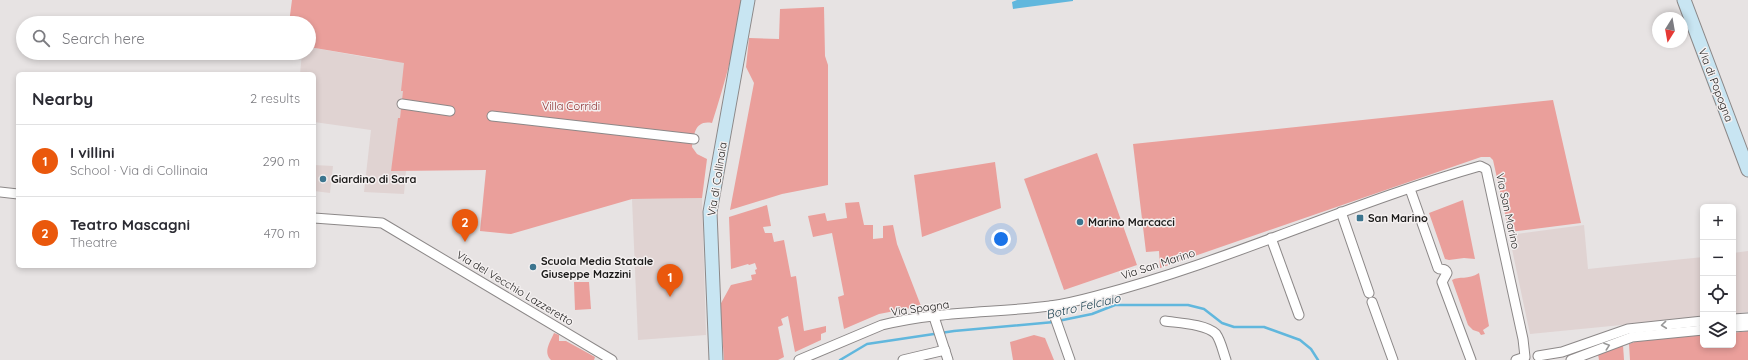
<!DOCTYPE html>
<meta charset="utf-8">
<style>
:root{--surface:#fff;--page:#f2f2f3;--text:#2b2b33;--muted:#7c7c81;--line:#e1e1e2;--accent:#ea580c}
body{margin:0;font-family:Quicksand,sans-serif;background:var(--page);color:var(--text)}
.controls{position:absolute;right:12px;bottom:12px;display:grid;overflow:hidden;border-radius:6px;box-shadow:0 2px 6px #0003}
.controls button{width:36px;height:36px;display:grid;place-items:center;padding:0;border:0;border-bottom:1px solid var(--line);background:var(--surface);color:var(--text);font:20px sans-serif}
.compass{position:absolute;left:1652px;top:12px;width:36px;height:36px;border-radius:50%;background:var(--surface);box-shadow:0 2px 6px #0003;rotate:191deg}
.you{position:absolute;left:1001px;top:239px;width:14px;height:14px;margin:-10px;border:3px solid #fff;border-radius:50%;background:#1a73e8;box-shadow:0 0 0 6px #1a73e833}
.badge{display:grid;place-items:center;width:26px;height:26px;border-radius:50%;background:var(--accent);color:#fff;font-size:13px;font-weight:700}
.pin{position:absolute;translate:-50% -33px;filter:drop-shadow(0 1px 2px #0008)}
.pin::after{content:'';position:absolute;top:21px;width:14px;height:12px;background:inherit;clip-path:polygon(0 0,100% 0,50% 100%)}
.list{margin:0;padding:0;list-style:none}
h2{display:flex;justify-content:space-between;align-items:center;height:52px;margin:0;padding:0 16px;font-size:17px}
h2 small{font-size:13px;font-weight:400;color:var(--muted)}
.list li{display:grid;grid-template-columns:26px 1fr auto;gap:12px;align-items:center;box-sizing:border-box;height:72px;padding:0 16px;border-top:1px solid var(--line)}
.list b{display:block;font-size:15px;white-space:nowrap}
.list p{margin:0;font-size:13px;white-space:nowrap;color:var(--muted)}
.list em{font-size:13px;font-style:normal;color:var(--muted)}
.icon{flex:none;width:22px;height:22px;fill:none;stroke:currentColor;stroke-width:2;stroke-linecap:round;stroke-linejoin:round}
.map{position:relative;flex:none;width:1748px;height:360px;overflow:hidden}
.search{position:absolute;background:var(--surface);box-shadow:0 2px 6px #0003;left:16px;top:16px;width:300px;height:44px;display:flex;align-items:center;gap:10px;box-sizing:border-box;padding:0 14px;border-radius:22px;color:var(--muted);font-size:15px}
.panel{position:absolute;background:var(--surface);box-shadow:0 2px 6px #0003;left:16px;top:72px;width:300px;height:196px;border-radius:6px}
.map>svg:first-child{display:block}
.built{fill:#e0d3d2}
.green{fill:#ea9f9b}
.water{fill:#61b7dd}
.lines{fill:none;stroke-linecap:round;stroke-linejoin:round}
.stream{stroke:#61b7dd;stroke-width:2.5}
.street-casing{stroke:#8c8888;stroke-width:11}
.secondary-casing{stroke:#8c8888;stroke-width:15}
.street{stroke:#fff;stroke-width:9}
.secondary{stroke:#c8e5f2;stroke-width:13}
.oneway{stroke:#989898}
.poi-dot{fill:#3c758f;stroke:#f4f0f0;stroke-width:1.5}
.labels{text-anchor:middle;dominant-baseline:central;stroke-width:3;stroke-linejoin:round;paint-order:stroke}
.street-label{font-size:11px;fill:#1b1a19;stroke:#f4f0f0}
.park-label{font-size:11px;fill:#8b2b2d;stroke:#f4f0f0}
.poi-label{font-size:11px;font-weight:bold;fill:#1b1a19;stroke:#f4f0f0;text-anchor:start}
.water-label{font-size:12px;font-style:italic;fill:#133a4a;stroke:#f4f0f0}
</style>
<div class="map">
<svg width="1748" height="360" viewBox="0 0 1748 360">
<rect width="100%" height="100%" fill="#e7e3e3"/>
<g class="built">
<polygon points="309,47 381,60 407,60 397,145 391,171 406,171 404,194 364,192 371,130 314,122 314,74 300,74 302,53 309,53"/>
<polygon points="314,165 333,166 330,193 314,191"/>
<polygon points="702,198 706,335 638,340 632,199"/>
<polygon points="1584,225 1588,269 1703,257 1703,317 1530,334 1509,235"/>
<polygon points="1748,251 1748,312 1733,314 1733,253"/>
</g>
<g class="green">
<path d="M292,0H743C736,42 725,83 712,123C695,120 694,134 692,147L697,154L707,159L702,198L632,199L511,234L480,231L486,170L391,171L398,118H400L403,91H401L404,63L309,47V23H289Z"/>
<polygon points="824,7 825,56 828,65 828,185 782,194 730,210 754,83 746,67 749,38 779,39 780,9"/>
<polygon points="1553,100 1581,223 1509,232 1493,160 1490,157 1481,157 1160,268 1159,251 1146,252 1133,144"/>
<polygon points="1097,153 1137,265 1064,290 1024,179"/>
<polygon points="995,162 1001,208 922,237 914,175"/>
<polygon points="1463,200 1475,259 1464,258 1449,260 1445,259 1429,213"/>
<polygon points="859,202 864,225 873,225 873,239 883,238 883,226 893,225 897,244 921,306 879,314 844,329 838,297 844,295 832,233 813,237 808,216 825,213 827,221 847,218 845,203"/>
<polygon points="767,205 771,226 763,227 765,233 772,233 774,242 784,240 791,277 796,276 804,331 826,326 826,332 821,334 821,340 795,352 788,316 781,319 783,325 778,327 784,357 778,360 724,360 720,305 731,285 752,280 751,275 756,274 755,270 757,269 755,263 749,265 748,264 731,269 729,217"/>
<path d="M1479,273L1489,326L1483,330L1485,334L1481,335L1479,332L1473,330L1468,325L1452,280C1459,276 1468,280 1479,273Z"/>
<polygon points="574,282 589,282 591,309 575,310"/>
<polygon points="1748,331 1748,360 1630,360 1629,344 1640,340 1703,335 1703,345 1733,345 1733,333"/>
<path d="M554,333L559,335V341H566L595,357L594,360H551C543,352 550,342 554,333Z"/>
<polygon points="1034,335 1045,338 1054,360 1013,360 1010,342"/>
<polygon points="1623,345 1624,360 1599,360 1598,354"/>
</g>
<polygon class="water" points="1017,0 1073,0 1073,1 1013,9 1012,2"/>
<g class="lines">
<g class="stream">
<polyline points="1058,321 1092,314 1115,305 1188,305 1204,309 1222,323 1234,327 1264,327 1300,340 1311,349 1318,360"/>
<polyline points="840,360 867,344 954,331 1054,322"/>
</g>
<defs>
<g id="street">
<polyline points="402,104 450,111"/>
<polyline points="492,116 694,139"/>
<path d="M1410,189L1438,268C1441,271 1445,267 1447,273L1442,282L1471,360"/>
<polyline points="0,192 18,194"/>
<polyline points="1341,212 1369,293"/>
<polyline points="314,218 382,223 612,360"/>
<polyline points="1271,238 1299,315"/>
<polyline points="1372,302 1393,360"/>
<polyline points="1051,306 1070,360"/>
<polyline points="934,317 948,360"/>
<polyline points="1733,319 1748,318"/>
<path d="M1165,321C1178,323 1206,324 1216,334C1221,341 1223,352 1226,360"/>
<polyline points="1733,327 1748,326"/>
<polyline points="1538,356 1562,352 1628,329 1703,321"/>
<path d="M799,360L882,325C937,311 995,313 1050,306C1065,304 1081,300 1096,296C1227,262 1350,203 1480,166L1486,169L1523,339L1525,357L1516,360"/>
<polyline points="903,360 945,350"/>
<polyline points="1571,360 1632,337 1703,330"/>
</g>
<g id="secondary">
<polyline points="1684,0 1748,170"/>
<polyline points="716,360 710,212 748,0"/>
</g>
</defs>
<use href="#street" class="street-casing"/>
<use href="#secondary" class="secondary-casing"/>
<use href="#street" class="street"/>
<use href="#secondary" class="secondary"/>
</g>
<defs><path id="oneway-chevron" d="M-2-3.5L2.5 0L-2 3.5" fill="none" stroke-width="1.6" stroke-linecap="round" stroke-linejoin="round"/></defs>
<g class="oneway">
<use href="#oneway-chevron" transform="translate(1664 325) rotate(174)"/>
<use href="#oneway-chevron" transform="translate(1607 346) rotate(-19)"/>
</g>
<g class="poi-dot">
<circle cx="323" cy="179" r="4"/>
<rect x="1356" y="214" width="8" height="8" rx="2"/>
<circle cx="1080" cy="222" r="4"/>
<circle cx="533" cy="267" r="4"/>
</g>
<g class="labels">
<g class="street-label">
<text transform="translate(1716 85) rotate(69)">Via di Popogna</text>
<text transform="translate(717 179) rotate(-81)">Via di Collinaia</text>
<text transform="translate(1508 211) rotate(78)">Via San Marino</text>
<text transform="translate(1158 264) rotate(-18)">Via San Marino</text>
<text transform="translate(515 288) rotate(31)">Via del Vecchio Lazzeretto</text>
<text transform="translate(920 308) rotate(-8)">Via Spagna</text>
</g>
<g class="park-label">
<text x="571" y="106">Villa Corridi</text>
</g>
<g class="poi-label">
<text x="331" y="179">Giardino di Sara</text>
<text x="1368" y="218">San Marino</text>
<text x="1088" y="222">Marino Marcacci</text>
<text x="541" y="261">Scuola Media Statale<tspan x="541" dy="13">Giuseppe Mazzini</tspan></text>
</g>
<g class="water-label">
<text transform="translate(1083 306) rotate(-13)">Botro Felciaio</text>
</g>
</g>
</svg>
<div class="controls">
<button>+</button>
<button>−</button>
<button><svg class="icon" aria-label="locate" viewBox="0 0 24 24"><circle cx="12" cy="12" r="6"/><path d="M12 2v4M12 18v4M2 12h4M18 12h4"/></svg></button>
<button><svg class="icon" aria-label="layers" viewBox="0 0 24 24"><path d="M12 4l9 5-9 5-9-5zM3 14l9 5 9-5"/></svg></button>
</div>
<svg class="compass" viewBox="-18 -18 36 36"><path d="M0-13l5 13h-10z" fill="#e53935"/><path d="M0 13l5-13h-10z" fill="#7c7c81"/></svg>
<div class="you"></div>
<div class="pin badge" style="left:670px;top:297px">1</div>
<div class="pin badge" style="left:465px;top:242px">2</div>
<div class="search"><svg class="icon" aria-label="search" viewBox="0 0 24 24"><circle cx="10" cy="10" r="6"/><path d="M15 15l6 6"/></svg>Search here</div>
<section class="panel">
<h2>Nearby<small>2 results</small></h2>
<ul class="list">
<li><span class="badge">1</span><div><b>I villini</b><p>School · Via di Collinaia</p></div><em>290 m</em></li>
<li><span class="badge">2</span><div><b>Teatro Mascagni</b><p>Theatre</p></div><em>470 m</em></li>
</ul>
</section>
</div>
